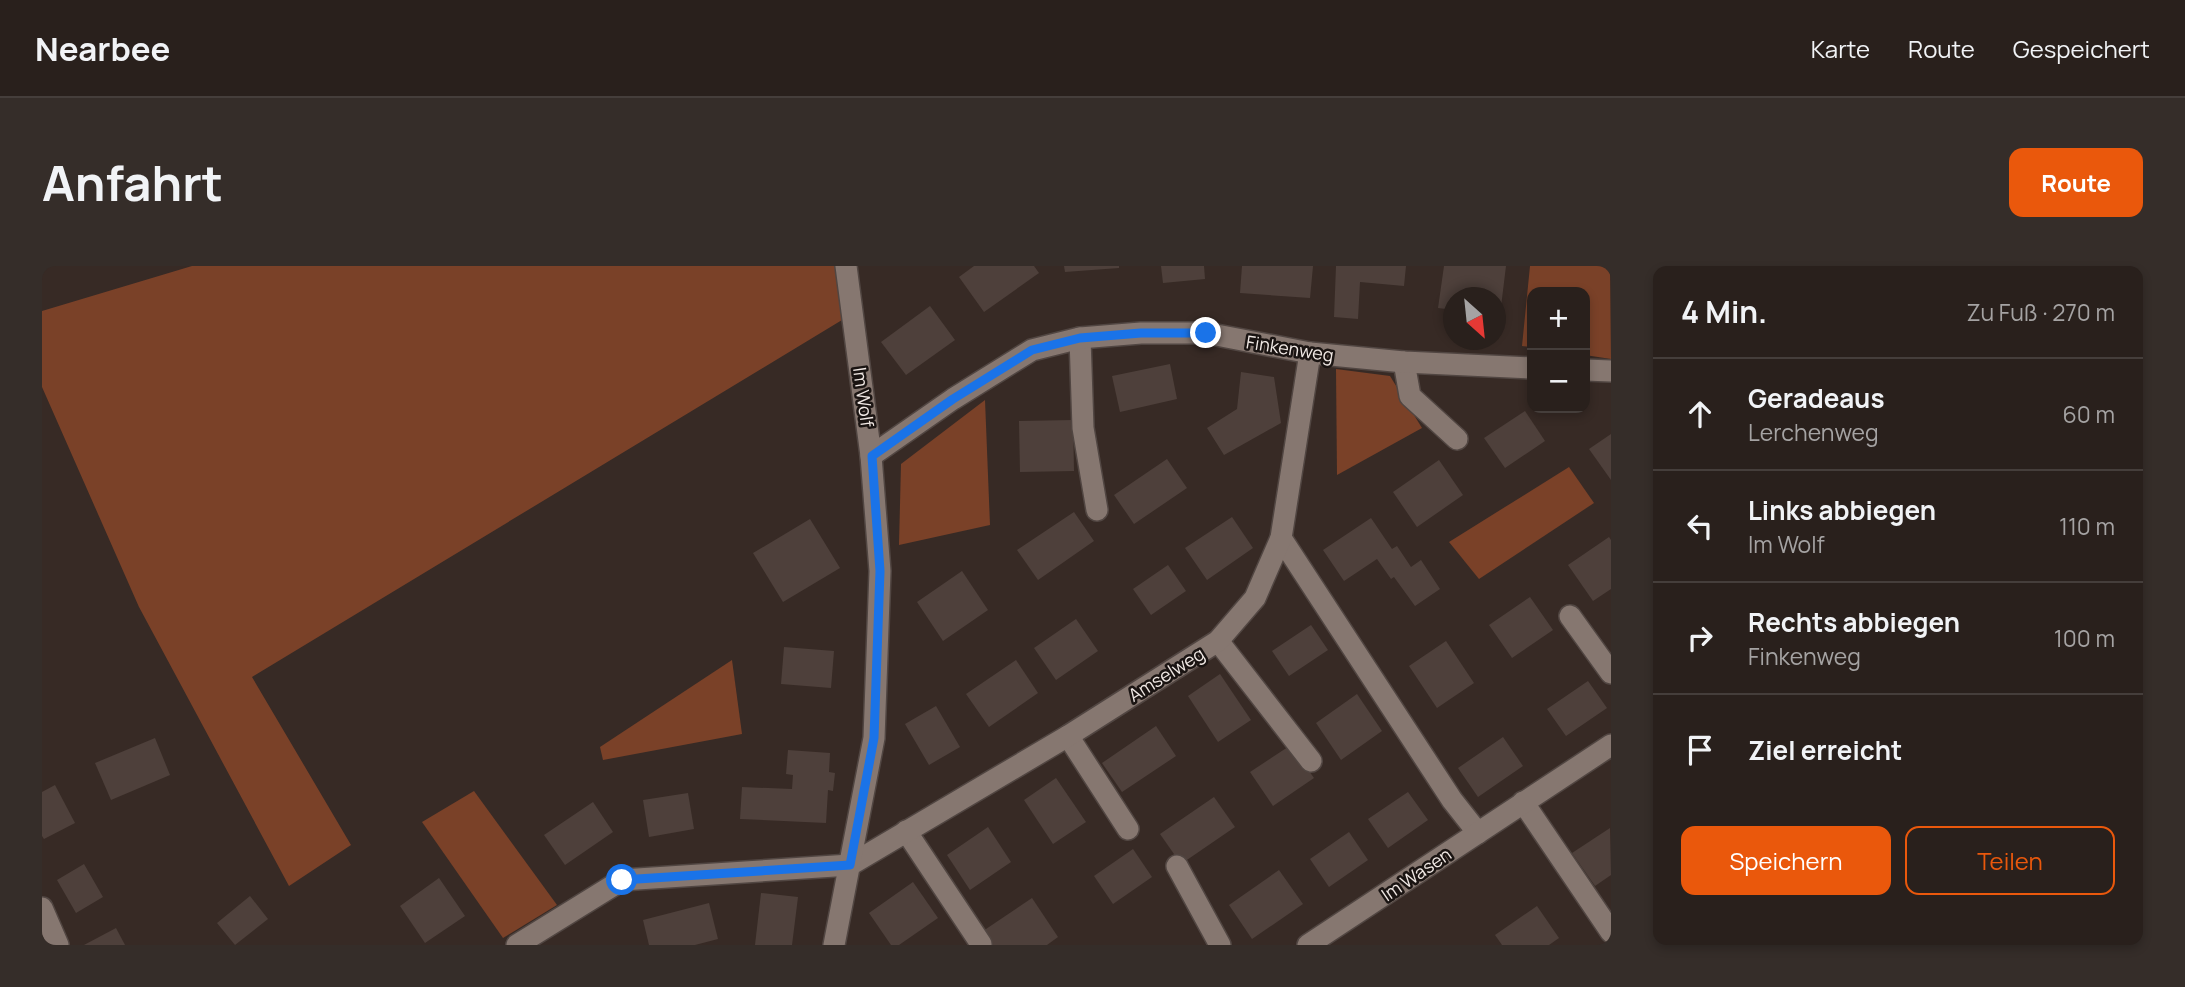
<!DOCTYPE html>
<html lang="de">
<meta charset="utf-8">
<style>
:root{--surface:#29201c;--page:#352d29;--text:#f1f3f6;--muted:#a5a3a3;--line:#453e3b;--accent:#ea580c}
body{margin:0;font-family:Manrope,sans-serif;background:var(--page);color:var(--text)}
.controls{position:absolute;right:21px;top:21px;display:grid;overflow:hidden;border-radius:14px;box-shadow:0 4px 10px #0003}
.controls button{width:63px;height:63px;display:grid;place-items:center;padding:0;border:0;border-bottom:2px solid var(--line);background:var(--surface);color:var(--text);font:35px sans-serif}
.compass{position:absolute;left:1401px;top:21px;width:63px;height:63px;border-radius:50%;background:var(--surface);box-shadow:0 4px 10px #0003;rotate:153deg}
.stop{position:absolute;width:21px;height:21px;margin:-16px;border:5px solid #1a73e8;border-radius:50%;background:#fff}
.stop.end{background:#1a73e8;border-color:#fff;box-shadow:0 2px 7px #0008}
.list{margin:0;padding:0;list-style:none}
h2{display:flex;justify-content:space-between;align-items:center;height:91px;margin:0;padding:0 28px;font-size:30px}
h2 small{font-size:23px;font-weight:400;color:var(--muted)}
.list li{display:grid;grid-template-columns:46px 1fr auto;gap:21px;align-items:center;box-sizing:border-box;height:112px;padding:0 28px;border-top:2px solid var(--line)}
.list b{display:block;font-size:26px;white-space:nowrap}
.list p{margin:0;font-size:23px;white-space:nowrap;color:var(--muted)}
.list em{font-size:23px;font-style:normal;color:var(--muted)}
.actions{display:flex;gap:14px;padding:21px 28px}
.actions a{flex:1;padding:16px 0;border:2px solid var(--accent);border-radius:14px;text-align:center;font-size:24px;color:var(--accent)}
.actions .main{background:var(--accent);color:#fff}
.icon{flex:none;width:38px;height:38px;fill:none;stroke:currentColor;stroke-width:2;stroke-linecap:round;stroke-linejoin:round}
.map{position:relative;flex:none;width:1569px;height:679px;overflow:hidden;border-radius:14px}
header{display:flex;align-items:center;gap:42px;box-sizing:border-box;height:98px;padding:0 35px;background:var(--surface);border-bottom:2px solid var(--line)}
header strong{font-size:33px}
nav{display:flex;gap:38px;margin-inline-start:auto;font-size:24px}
.intro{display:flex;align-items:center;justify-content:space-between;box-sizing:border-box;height:168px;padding:0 42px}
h1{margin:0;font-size:49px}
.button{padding:18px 32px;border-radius:14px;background:var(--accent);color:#fff;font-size:24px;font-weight:700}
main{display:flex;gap:42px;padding:0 42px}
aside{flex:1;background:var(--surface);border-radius:14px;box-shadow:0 4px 10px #0003}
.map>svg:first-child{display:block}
.green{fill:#7a4128}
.building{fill:#4e403b}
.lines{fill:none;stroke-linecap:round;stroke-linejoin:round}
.minor-casing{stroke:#514642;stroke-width:24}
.minor{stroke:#867770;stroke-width:21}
.route{stroke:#1a73e8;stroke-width:9}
.labels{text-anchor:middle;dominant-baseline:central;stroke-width:5;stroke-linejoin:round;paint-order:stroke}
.street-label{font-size:18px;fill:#f1e9e5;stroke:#1a1412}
</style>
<header>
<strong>Nearbee</strong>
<nav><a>Karte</a><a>Route</a><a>Gespeichert</a></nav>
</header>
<div class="intro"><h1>Anfahrt</h1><a class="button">Route</a></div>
<main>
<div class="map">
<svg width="1569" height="679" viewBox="0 0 1569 679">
<rect width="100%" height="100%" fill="#372a25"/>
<g class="green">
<polygon points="150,0 795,0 800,54 210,411 309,579 247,620 97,341 0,121 0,45"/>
<polygon points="1488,0 1568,0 1569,93 1543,89 1543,26 1490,26 1490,81 1480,80"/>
<polygon points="1294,103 1348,110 1380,162 1295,209"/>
<polygon points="943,134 948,259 857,279 859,198"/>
<polygon points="1527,201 1552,237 1437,313 1407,276"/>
<polygon points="690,394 700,468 561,494 558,481"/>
<polygon points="432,525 515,639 461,672 380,556"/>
</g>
<g class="building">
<polygon points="932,0 992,0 997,7 942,46 917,11"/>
<polygon points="1022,0 1077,0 1077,2 1023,6"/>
<polygon points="1119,0 1162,0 1163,13 1121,17"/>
<polygon points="1200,0 1271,0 1268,32 1198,27"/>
<polygon points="1294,0 1364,0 1362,20 1318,16 1316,53 1292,51"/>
<polygon points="1402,0 1464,0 1458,49 1454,49 1454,32 1412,32 1412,44 1396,42"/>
<polygon points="888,40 913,74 864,109 839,76"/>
<polygon points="1128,98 1135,133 1078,146 1070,110"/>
<polygon points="1199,106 1232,111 1239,157 1182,189 1165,162 1195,143"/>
<polygon points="1483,145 1503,175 1463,202 1442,172"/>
<polygon points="1031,154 1032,205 978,206 977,155"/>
<polygon points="1569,168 1569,214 1547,183"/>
<polygon points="1125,193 1145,222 1092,258 1072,229"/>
<polygon points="1397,194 1421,229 1375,261 1351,226"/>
<polygon points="1032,246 1052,275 996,314 975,284"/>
<polygon points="1190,251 1211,282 1165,314 1143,282"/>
<polygon points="1329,252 1350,283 1355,280 1369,301 1379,294 1398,323 1373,340 1352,311 1349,313 1335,293 1302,315 1281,284"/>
<polygon points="768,253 798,302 741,336 711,287"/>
<polygon points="1567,271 1569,274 1569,323 1551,335 1526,299"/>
<polygon points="1126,299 1144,325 1109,349 1091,323"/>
<polygon points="920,305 946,344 901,375 875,336"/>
<polygon points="1488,331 1511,364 1470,392 1447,359"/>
<polygon points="1034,353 1056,385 1014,414 992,382"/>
<polygon points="1269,359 1286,384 1247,410 1230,385"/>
<polygon points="1404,375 1432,417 1395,442 1367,400"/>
<polygon points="742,381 792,385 789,422 739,418"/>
<polygon points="974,394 996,427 947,461 924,428"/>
<polygon points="1178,408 1209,454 1176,476 1146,430"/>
<polygon points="1546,415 1565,442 1524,470 1505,443"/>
<polygon points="1315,428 1340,465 1299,494 1274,457"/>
<polygon points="894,440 918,481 887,499 863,458"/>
<polygon points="1114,460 1134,490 1080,526 1060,497"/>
<polygon points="1461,471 1481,500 1436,531 1416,502"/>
<polygon points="113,472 128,509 69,534 53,497"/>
<polygon points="1249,479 1272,512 1231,540 1208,506"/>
<polygon points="746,484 788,487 787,506 793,507 791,525 786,524 784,557 698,553 700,521 750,523 751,509 744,508"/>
<polygon points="1014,512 1044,556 1011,578 982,534"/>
<polygon points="13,519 33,557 2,573 0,570 0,526"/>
<polygon points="1366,526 1386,554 1346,582 1326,553"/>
<polygon points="646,527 652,563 607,571 601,534"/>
<polygon points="1172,531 1193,561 1139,598 1118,568"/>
<polygon points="551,536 571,566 523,599 502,569"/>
<polygon points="946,561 969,596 928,624 905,589"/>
<polygon points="1568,562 1569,609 1553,620 1530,587"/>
<polygon points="1307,566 1326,594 1287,621 1268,593"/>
<polygon points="1091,583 1110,611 1071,638 1052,610"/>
<polygon points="42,598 61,631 34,647 15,614"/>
<polygon points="1237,604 1261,638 1210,673 1187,639"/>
<polygon points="397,612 423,650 383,677 358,640"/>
<polygon points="871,616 896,652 857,679 849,679 827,647"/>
<polygon points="719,627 756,631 750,679 713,679"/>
<polygon points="208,630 226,653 193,679 175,657"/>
<polygon points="990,632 1016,671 1005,679 951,679 941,665"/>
<polygon points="667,637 676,673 653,679 607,679 601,654"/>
<polygon points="1495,640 1517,672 1507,679 1460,679 1453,669"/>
<polygon points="74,662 83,679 42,679"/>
</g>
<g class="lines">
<defs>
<g id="minor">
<polyline points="1038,72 1041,162 1055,244"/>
<polyline points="1362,96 1368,130 1415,173"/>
<polyline points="1543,104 1569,105"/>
<polyline points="829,190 911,133 990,84 1038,72 1099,67 1164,67 1268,87 1362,96 1490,102"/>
<polyline points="1239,272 1410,534 1436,567"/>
<polyline points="1528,350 1569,407"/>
<polyline points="1176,375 1269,495"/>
<polyline points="1026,470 1086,563"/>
<polyline points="1481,536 1569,666"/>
<polyline points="864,565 939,678"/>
<polyline points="1135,600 1178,679"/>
<polyline points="0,642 16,679"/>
<polyline points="475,679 580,614 808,599 1026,470 1176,375 1213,332 1239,272 1268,87"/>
<polyline points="792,679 832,472 838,305 829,190 804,0"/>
<polyline points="1266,679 1569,479"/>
</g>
</defs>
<use href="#minor" class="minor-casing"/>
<use href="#minor" class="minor"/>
</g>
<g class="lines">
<polyline class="route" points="580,614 808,599 832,472 838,305 830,190 911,133 990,84 1038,72 1099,67 1164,67"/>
</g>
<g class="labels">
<g class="street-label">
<text transform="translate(1248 82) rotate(9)">Finkenweg</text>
<text transform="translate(822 131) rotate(82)">Im Wolf</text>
<text transform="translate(1124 408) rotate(-32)">Amselweg</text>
<text transform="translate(1374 608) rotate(-34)">Im Wasen</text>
</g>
</g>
</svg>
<div class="controls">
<button>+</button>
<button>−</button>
</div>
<svg class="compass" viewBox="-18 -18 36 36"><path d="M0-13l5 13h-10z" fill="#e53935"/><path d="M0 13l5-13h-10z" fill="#a5a3a3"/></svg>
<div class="stop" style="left:580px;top:614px"></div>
<div class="stop end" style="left:1164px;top:67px"></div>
</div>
<aside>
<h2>4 Min.<small>Zu Fuß · 270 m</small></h2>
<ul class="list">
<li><svg class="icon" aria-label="ahead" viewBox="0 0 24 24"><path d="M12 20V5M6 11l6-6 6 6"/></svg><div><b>Geradeaus</b><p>Lerchenweg</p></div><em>60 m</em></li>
<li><svg class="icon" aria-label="left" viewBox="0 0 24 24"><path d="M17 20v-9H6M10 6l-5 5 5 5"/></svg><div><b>Links abbiegen</b><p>Im Wolf</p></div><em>110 m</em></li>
<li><svg class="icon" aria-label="right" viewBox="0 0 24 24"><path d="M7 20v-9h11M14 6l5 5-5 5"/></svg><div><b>Rechts abbiegen</b><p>Finkenweg</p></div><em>100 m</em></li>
<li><svg class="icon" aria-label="arrive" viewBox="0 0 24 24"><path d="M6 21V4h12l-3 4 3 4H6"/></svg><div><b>Ziel erreicht</b></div></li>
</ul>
<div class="actions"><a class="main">Speichern</a><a>Teilen</a></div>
</aside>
</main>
